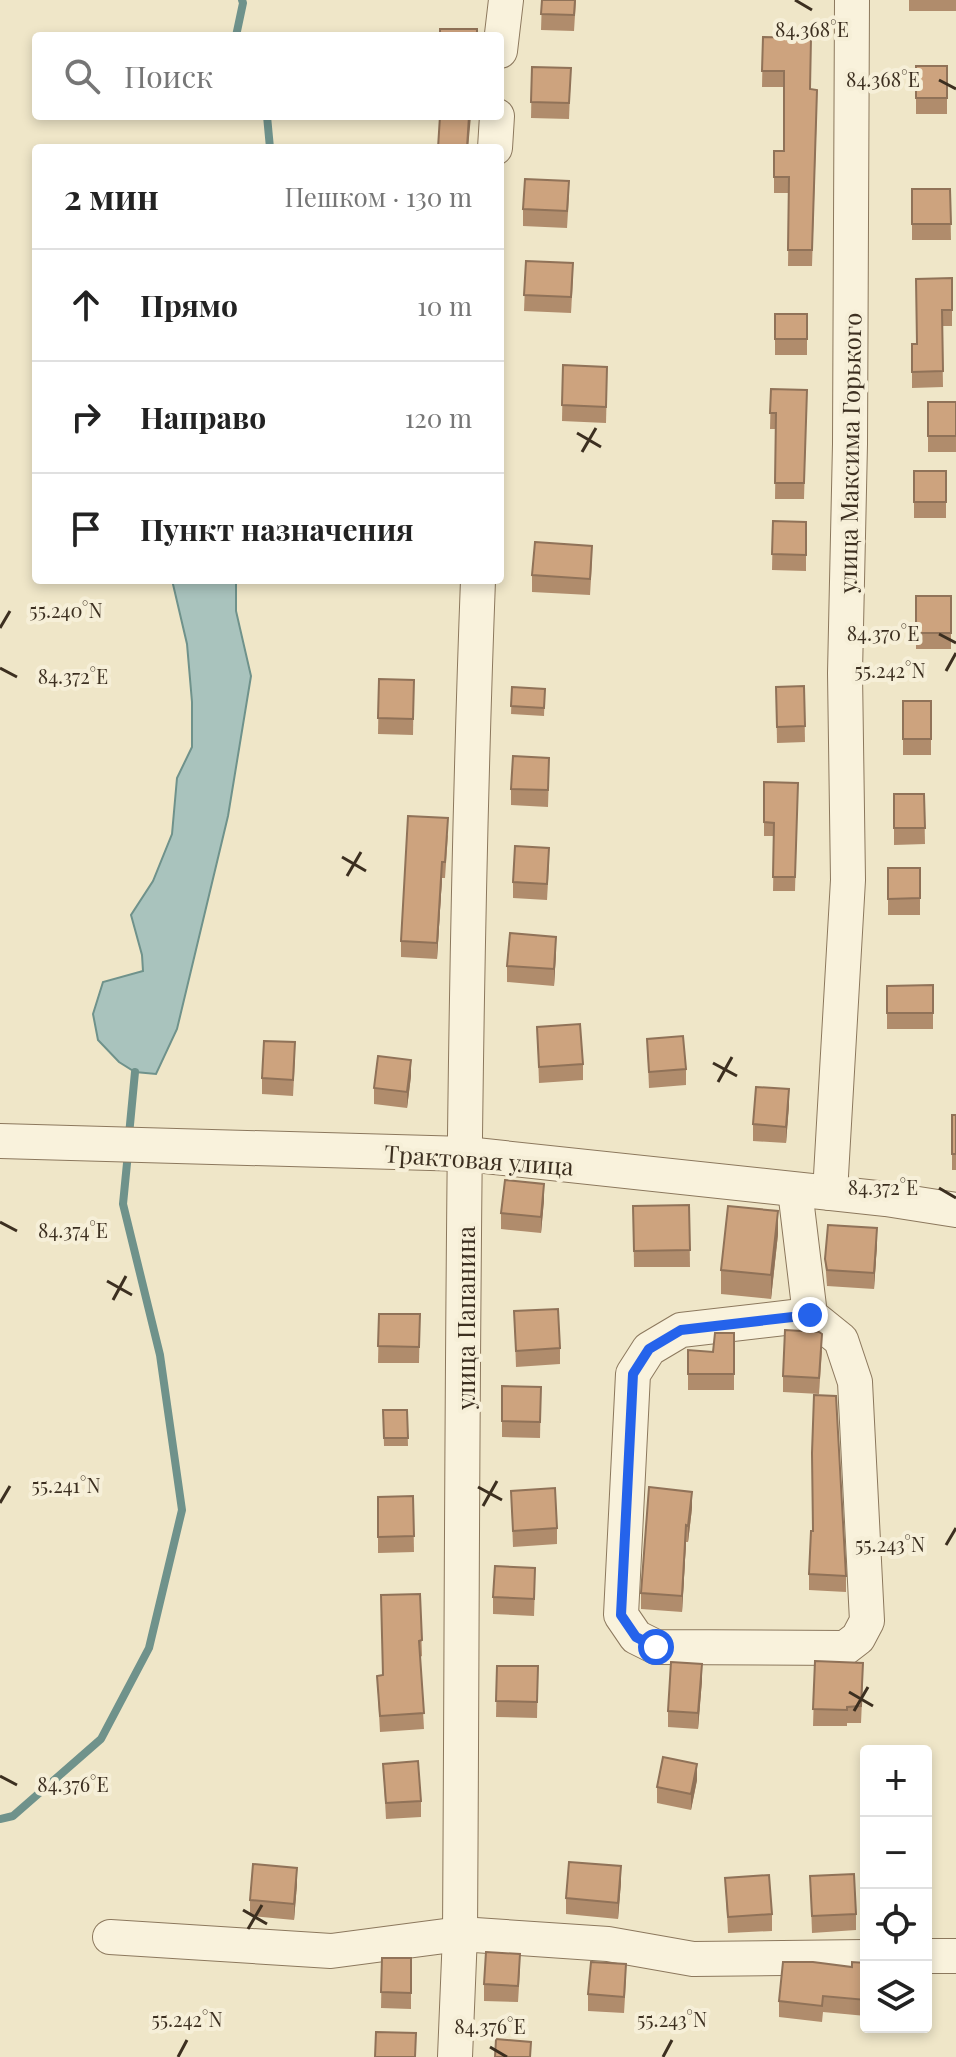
<!DOCTYPE html>
<html lang="ru">
<meta charset="utf-8">
<style>
:root{--surface:#fff;--page:#f6f6f6;--text:#222;--muted:#767676;--line:#e0e0e0}
body{margin:0;font-family:"Playfair Display",serif;background:var(--page);color:var(--text)}
.controls{position:absolute;right:24px;bottom:24px;display:grid;overflow:hidden;border-radius:8px;box-shadow:0 4px 12px #0003}
.controls button{width:72px;height:72px;display:grid;place-items:center;padding:0;border:0;border-bottom:2px solid var(--line);background:var(--surface);color:var(--text);font:40px sans-serif}
.stop{position:absolute;width:24px;height:24px;margin:-18px;border:6px solid #2563eb;border-radius:50%;background:#fff}
.stop.end{background:#2563eb;border-color:#fff;box-shadow:0 2px 8px #0008}
.list{margin:0;padding:0;list-style:none}
h2{display:flex;justify-content:space-between;align-items:center;height:104px;margin:0;padding:0 32px;font-size:34px}
h2 small{font-size:26px;font-weight:400;color:var(--muted)}
.list li{display:grid;grid-template-columns:52px 1fr auto;gap:24px;align-items:center;box-sizing:border-box;height:112px;padding:0 32px;border-top:2px solid var(--line)}
.list b{display:block;font-size:30px;white-space:nowrap}
.list em{font-size:26px;font-style:normal;color:var(--muted)}
.icon{flex:none;width:44px;height:44px;fill:none;stroke:currentColor;stroke-width:2;stroke-linecap:round;stroke-linejoin:round}
.map{position:relative;flex:none;width:956px;height:2057px;overflow:hidden}
.search{position:absolute;background:var(--surface);box-shadow:0 4px 12px #0003;left:32px;top:32px;width:472px;height:88px;display:flex;align-items:center;gap:20px;box-sizing:border-box;padding:0 28px;border-radius:8px;color:var(--muted);font-size:30px}
.panel{position:absolute;background:var(--surface);box-shadow:0 4px 12px #0003;left:32px;top:144px;width:472px;height:440px;border-radius:8px}
.map>svg:first-child{display:block}
.water{fill:#a9c3bd;stroke:#6f928b;stroke-width:2}
.lines{fill:none;stroke-linecap:round;stroke-linejoin:round}
.stream{stroke:#6f928b;stroke-width:8}
.minor-casing{stroke:#8c785d;stroke-width:36}
.minor{stroke:#f9f2dc;stroke-width:34}
.wall{fill:#b08c6c}
.shaded-wall{fill:#907258}
.building{fill:#cda37e;stroke:#907258;stroke-width:2}
.route{stroke:#2563eb;stroke-width:10}
.ticks{fill:none;stroke:#3c2f20;stroke-width:3}
.labels{text-anchor:middle;dominant-baseline:central;stroke-width:8;stroke-linejoin:round;paint-order:stroke}
.street-label{font-size:24px;fill:#3c2f20;stroke:#f6efd8}
.ticks-label{font-size:20px;text-anchor:middle;fill:#3c2f20;stroke:#f6efd8;stroke-width:8;stroke-linejoin:round;paint-order:stroke}
</style>
<div class="map">
<svg width="956" height="2057" viewBox="0 0 956 2057">
<rect width="100%" height="100%" fill="#efe6c8"/>
<polygon class="water" points="172,580 236,580 236,611 251,676 228,816 177,1029 156,1074 135,1072 119,1062 98,1040 93,1014 103,982 143,971 142,955 131,915 153,881 172,834 177,778 192,747 192,702 187,644"/>
<g class="lines">
<g class="stream">
<polyline points="236,36 243,3 242,0"/>
<polyline points="267,116 270,148"/>
<polyline points="129,1135 135,1072"/>
<polyline points="0,1819 13,1816 101,1739 149,1648 182,1510 160,1355 123,1204 128,1153"/>
</g>
<defs>
<g id="minor">
<polyline points="500,51 506,0"/>
<polyline points="495,148 497,116"/>
<polyline points="0,1141 466,1154 886,1199 956,1210"/>
<polyline points="795,1190 810,1315"/>
<polyline points="830,1193 848,880 845,673 850,444 852,0"/>
<polygon points="810,1315 841,1340 855,1382 867,1621 858,1638 845,1648 656,1647 636,1637 621,1615 633,1374 649,1349 681,1330"/>
<polyline points="110,1937 331,1951 460,1934 608,1944 693,1959 866,1957"/>
<polyline points="926,1956 956,1956"/>
<path d="M455,2057L460,1934C463,1483 461,1031 478,580"/>
</g>
</defs>
<use href="#minor" class="minor-casing"/>
<use href="#minor" class="minor"/>
</g>
<g class="wall">
<polygon points="542,0 576,0 574,31 541,30"/>
<rect x="909" y="0" width="47" height="11"/>
<polygon points="763,37 810,89 817,106 812,266 788,266 789,193 774,193 774,151 784,151 784,87 762,87"/>
<rect x="916" y="66" width="31" height="48"/>
<polygon points="532,67 571,68 569,119 531,118"/>
<polygon points="912,189 950,189 951,240 912,240"/>
<polygon points="569,197 567,228 523,226 523,209"/>
<polygon points="526,261 573,279 571,313 524,311"/>
<polygon points="952,278 952,326 942,326 943,387 912,388 912,344 917,344"/>
<rect x="775" y="314" width="32" height="41"/>
<polygon points="563,365 607,383 606,423 562,421"/>
<polygon points="771,389 807,390 804,499 775,499 776,429 770,429"/>
<rect x="928" y="402" width="28" height="50"/>
<rect x="914" y="471" width="32" height="47"/>
<polygon points="773,521 806,522 806,571 772,570"/>
<polygon points="592,562 590,595 532,592 532,575"/>
<polygon points="400,580 441,580 441,583"/>
<rect x="916" y="596" width="35" height="53"/>
<polygon points="379,679 414,680 413,735 378,734"/>
<polygon points="804,686 805,742 777,743 776,687"/>
<polygon points="512,687 545,689 544,716 511,714"/>
<rect x="903" y="701" width="28" height="54"/>
<polygon points="549,774 548,807 511,805 511,789"/>
<polygon points="764,782 798,783 795,891 773,891 774,836 764,836"/>
<polygon points="894,794 924,794 925,844 894,845"/>
<polygon points="448,834 445,878 442,878 437,959 401,957 401,941"/>
<polygon points="549,864 547,900 513,898 513,882"/>
<rect x="888" y="868" width="32" height="47"/>
<polygon points="556,953 554,986 507,982 507,966"/>
<polygon points="933,985 933,1029 887,1029 887,986"/>
<polygon points="537,1027 583,1064 583,1080 539,1083"/>
<polygon points="647,1039 686,1069 686,1085 649,1088"/>
<polygon points="295,1059 293,1096 262,1094 262,1078"/>
<polygon points="411,1076 407,1108 374,1104 374,1088"/>
<polygon points="789,1105 786,1143 753,1141 753,1124"/>
<rect x="952" y="1115" width="4" height="55"/>
<polygon points="544,1200 541,1233 501,1229 501,1213"/>
<polygon points="689,1205 690,1267 634,1267 633,1206"/>
<polygon points="778,1234 771,1299 721,1294 721,1270"/>
<polygon points="877,1244 874,1289 827,1286 825,1259"/>
<polygon points="514,1311 560,1348 560,1364 516,1367"/>
<polygon points="379,1314 420,1314 419,1363 378,1363"/>
<polygon points="734,1333 734,1390 688,1390 688,1350 713,1352"/>
<polygon points="822,1350 819,1394 783,1392 783,1376"/>
<polygon points="502,1386 541,1387 540,1438 502,1437"/>
<polygon points="383,1410 407,1410 408,1446 384,1446"/>
<polygon points="511,1491 557,1528 557,1544 513,1547"/>
<polygon points="413,1496 414,1552 378,1553 378,1497"/>
<polygon points="692,1508 688,1542 686,1542 682,1612 641,1609 641,1593"/>
<polygon points="813,1531 846,1576 846,1592 809,1590 809,1574"/>
<polygon points="535,1584 534,1616 493,1614 493,1597"/>
<polygon points="420,1594 422,1656 420,1657 424,1729 380,1732 377,1676 383,1675"/>
<polygon points="815,1661 863,1679 861,1723 847,1723 847,1726 813,1726"/>
<polygon points="497,1666 538,1666 537,1718 496,1717"/>
<polygon points="702,1680 698,1729 668,1727 668,1711"/>
<polygon points="383,1764 421,1801 421,1817 386,1819"/>
<polygon points="697,1780 691,1810 657,1803 657,1787"/>
<polygon points="810,1876 856,1914 856,1930 812,1933"/>
<polygon points="725,1878 772,1914 772,1931 728,1933"/>
<polygon points="621,1882 618,1919 566,1914 566,1898"/>
<polygon points="297,1884 294,1920 250,1916 250,1900"/>
<polygon points="382,1958 411,1958 411,2009 381,2008"/>
<polygon points="866,1963 866,2016 823,2012 822,2022 779,2017 779,2001 852,1967"/>
<polygon points="520,1970 518,2002 484,2001 484,1984"/>
<polygon points="626,1980 624,2013 588,2011 588,1994"/>
</g>
<g class="shaded-wall">
<polygon points="469,116 471,116 468,148 467,148"/>
<polygon points="442,862 442,878 437,959 437,943"/>
<polygon points="556,937 556,953 554,986 554,969"/>
<polygon points="411,1060 411,1076 407,1108 407,1092"/>
<polygon points="789,1089 789,1105 786,1143 786,1127"/>
<polygon points="544,1184 544,1200 541,1233 541,1217"/>
<polygon points="778,1211 778,1234 771,1299 771,1275"/>
<polygon points="877,1228 877,1244 874,1289 874,1273"/>
<polygon points="692,1492 692,1508 688,1542 688,1526"/>
<polygon points="686,1525 686,1542 682,1612 682,1596"/>
<polygon points="702,1664 702,1680 698,1729 698,1713"/>
<polygon points="697,1764 697,1780 691,1810 691,1794"/>
<polygon points="621,1866 621,1882 618,1919 618,1903"/>
<polygon points="297,1868 297,1884 294,1920 294,1904"/>
</g>
<g class="building">
<polygon points="542,0 575,0 574,15 541,14"/>
<rect x="440" y="29" width="37" height="7"/>
<polygon points="763,37 811,38 810,89 817,90 812,250 788,250 789,177 774,177 774,151 784,151 784,71 762,71"/>
<rect x="916" y="66" width="31" height="32"/>
<polygon points="532,67 571,68 569,103 531,102"/>
<polygon points="440,116 469,116 467,148 438,148"/>
<polygon points="525,179 569,181 567,211 523,209"/>
<polygon points="912,189 950,189 951,224 912,224"/>
<polygon points="526,261 573,263 571,297 524,295"/>
<polygon points="952,278 952,310 942,310 943,371 912,372 912,344 917,344 916,279"/>
<rect x="775" y="314" width="32" height="25"/>
<polygon points="563,365 607,367 606,407 562,405"/>
<polygon points="771,389 807,390 804,483 775,483 776,413 770,413"/>
<rect x="928" y="402" width="28" height="34"/>
<rect x="914" y="471" width="32" height="31"/>
<polygon points="773,521 806,522 806,555 772,554"/>
<polygon points="535,542 592,546 590,579 532,575"/>
<rect x="916" y="596" width="35" height="37"/>
<polygon points="379,679 414,680 413,719 378,718"/>
<polygon points="804,686 805,726 777,727 776,687"/>
<polygon points="512,687 545,689 544,708 511,706"/>
<rect x="903" y="701" width="28" height="38"/>
<polygon points="513,756 549,758 548,790 511,789"/>
<polygon points="764,782 798,783 795,877 773,877 774,823 764,822"/>
<polygon points="894,794 924,794 925,828 894,828"/>
<polygon points="408,816 448,818 445,862 442,862 437,943 401,941"/>
<polygon points="515,846 549,848 547,884 513,882"/>
<polygon points="888,868 920,868 920,898 888,899"/>
<polygon points="510,933 556,937 554,969 507,966"/>
<polygon points="933,985 933,1013 887,1013 887,986"/>
<polygon points="580,1024 583,1064 539,1067 537,1027"/>
<polygon points="683,1036 686,1069 649,1072 647,1039"/>
<polygon points="264,1041 295,1042 293,1080 262,1078"/>
<polygon points="378,1056 411,1060 407,1092 374,1088"/>
<polygon points="756,1087 789,1089 786,1127 753,1124"/>
<rect x="952" y="1115" width="4" height="39"/>
<polygon points="505,1180 544,1184 541,1217 501,1213"/>
<polygon points="689,1205 690,1250 634,1251 633,1206"/>
<polygon points="728,1206 778,1211 771,1275 721,1270"/>
<polygon points="828,1225 877,1228 874,1273 827,1270 825,1259"/>
<polygon points="558,1309 560,1348 516,1351 514,1311"/>
<polygon points="379,1314 420,1314 419,1347 378,1346"/>
<polygon points="785,1330 819,1332 822,1334 819,1378 783,1376"/>
<polygon points="715,1333 734,1333 734,1374 688,1374 688,1350 713,1352"/>
<polygon points="502,1386 541,1387 540,1422 502,1421"/>
<polygon points="814,1395 836,1396 846,1576 809,1574 811,1531 813,1531 812,1453"/>
<polygon points="383,1410 407,1410 408,1438 384,1438"/>
<polygon points="649,1487 692,1492 688,1526 686,1525 682,1596 641,1593"/>
<polygon points="555,1488 557,1528 513,1531 511,1491"/>
<polygon points="413,1496 414,1536 378,1537 378,1497"/>
<polygon points="495,1566 535,1568 534,1599 493,1597"/>
<polygon points="420,1594 422,1640 419,1641 424,1713 380,1716 377,1676 383,1675 381,1595"/>
<polygon points="815,1661 863,1663 861,1706 847,1707 847,1710 813,1709"/>
<polygon points="671,1662 702,1664 698,1713 668,1711"/>
<polygon points="497,1666 538,1666 537,1702 496,1701"/>
<polygon points="663,1757 697,1764 691,1794 657,1787"/>
<polygon points="418,1761 421,1801 386,1803 383,1764"/>
<polygon points="569,1862 621,1866 618,1903 566,1898"/>
<polygon points="253,1864 297,1868 294,1904 250,1900"/>
<polygon points="854,1874 856,1914 812,1916 810,1876"/>
<polygon points="769,1875 772,1914 728,1917 725,1878"/>
<polygon points="486,1952 520,1954 518,1986 484,1984"/>
<polygon points="382,1958 411,1958 411,1993 381,1992"/>
<polygon points="591,1962 626,1964 624,1997 588,1994"/>
<polygon points="783,1962 813,1962 852,1967 852,1962 866,1963 866,2000 823,1996 822,2006 779,2001"/>
<polygon points="376,2032 416,2033 415,2057 375,2057"/>
<polygon points="496,2039 531,2042 530,2057 495,2057"/>
</g>
<g class="lines">
<polyline class="route" points="656,1647 636,1637 621,1615 633,1374 649,1349 681,1330 810,1315"/>
</g>
<path class="ticks" d="M795,0L812,10M939,80L956,89M577,433L601,447M582,452L596,428M0,628L10,611M939,634L956,643M0,668L17,677M946,671L956,653M342,857L366,871M347,876L361,852M713,1063L737,1076M718,1082L732,1057M939,1188L956,1198M0,1222L17,1231M107,1281L132,1295M113,1300L126,1276M478,1487L502,1500M0,1503L10,1486M483,1506L497,1481M946,1545L956,1528M849,1692L873,1706M854,1711L868,1687M0,1776L17,1785M243,1910L267,1924M248,1929L262,1905M490,2047L507,2057M178,2057L187,2040M663,2057L672,2040"/>
<g class="labels">
<g class="street-label">
<text transform="translate(849 453) rotate(-89)">улица Максима Горького</text>
<text transform="translate(479 1159) rotate(4)">Трактовая улица</text>
<text transform="translate(465 1318) rotate(-90)">улица Папанина</text>
</g>
</g>
<g class="ticks-label">
<text x="812" y="37">84.368°E</text>
<text x="883" y="87">84.368°E</text>
<text x="66" y="618">55.240°N</text>
<text x="883" y="641">84.370°E</text>
<text x="890" y="678">55.242°N</text>
<text x="73" y="684">84.372°E</text>
<text x="883" y="1195">84.372°E</text>
<text x="73" y="1238">84.374°E</text>
<text x="66" y="1493">55.241°N</text>
<text x="890" y="1552">55.243°N</text>
<text x="73" y="1792">84.376°E</text>
<text x="187" y="2027">55.242°N</text>
<text x="672" y="2027">55.243°N</text>
<text x="490" y="2034">84.376°E</text>
</g>
</svg>
<div class="controls">
<button>+</button>
<button>−</button>
<button><svg class="icon" aria-label="locate" viewBox="0 0 24 24"><circle cx="12" cy="12" r="6"/><path d="M12 2v4M12 18v4M2 12h4M18 12h4"/></svg></button>
<button><svg class="icon" aria-label="layers" viewBox="0 0 24 24"><path d="M12 4l9 5-9 5-9-5zM3 14l9 5 9-5"/></svg></button>
</div>
<div class="stop" style="left:656px;top:1647px"></div>
<div class="stop end" style="left:810px;top:1315px"></div>
<div class="search"><svg class="icon" aria-label="search" viewBox="0 0 24 24"><circle cx="10" cy="10" r="6"/><path d="M15 15l6 6"/></svg>Поиск</div>
<section class="panel">
<h2>2 мин<small>Пешком · 130 m</small></h2>
<ul class="list">
<li><svg class="icon" aria-label="ahead" viewBox="0 0 24 24"><path d="M12 20V5M6 11l6-6 6 6"/></svg><div><b>Прямо</b></div><em>10 m</em></li>
<li><svg class="icon" aria-label="right" viewBox="0 0 24 24"><path d="M7 20v-9h11M14 6l5 5-5 5"/></svg><div><b>Направо</b></div><em>120 m</em></li>
<li><svg class="icon" aria-label="arrive" viewBox="0 0 24 24"><path d="M6 21V4h12l-3 4 3 4H6"/></svg><div><b>Пункт назначения</b></div></li>
</ul>
</section>
</div>
